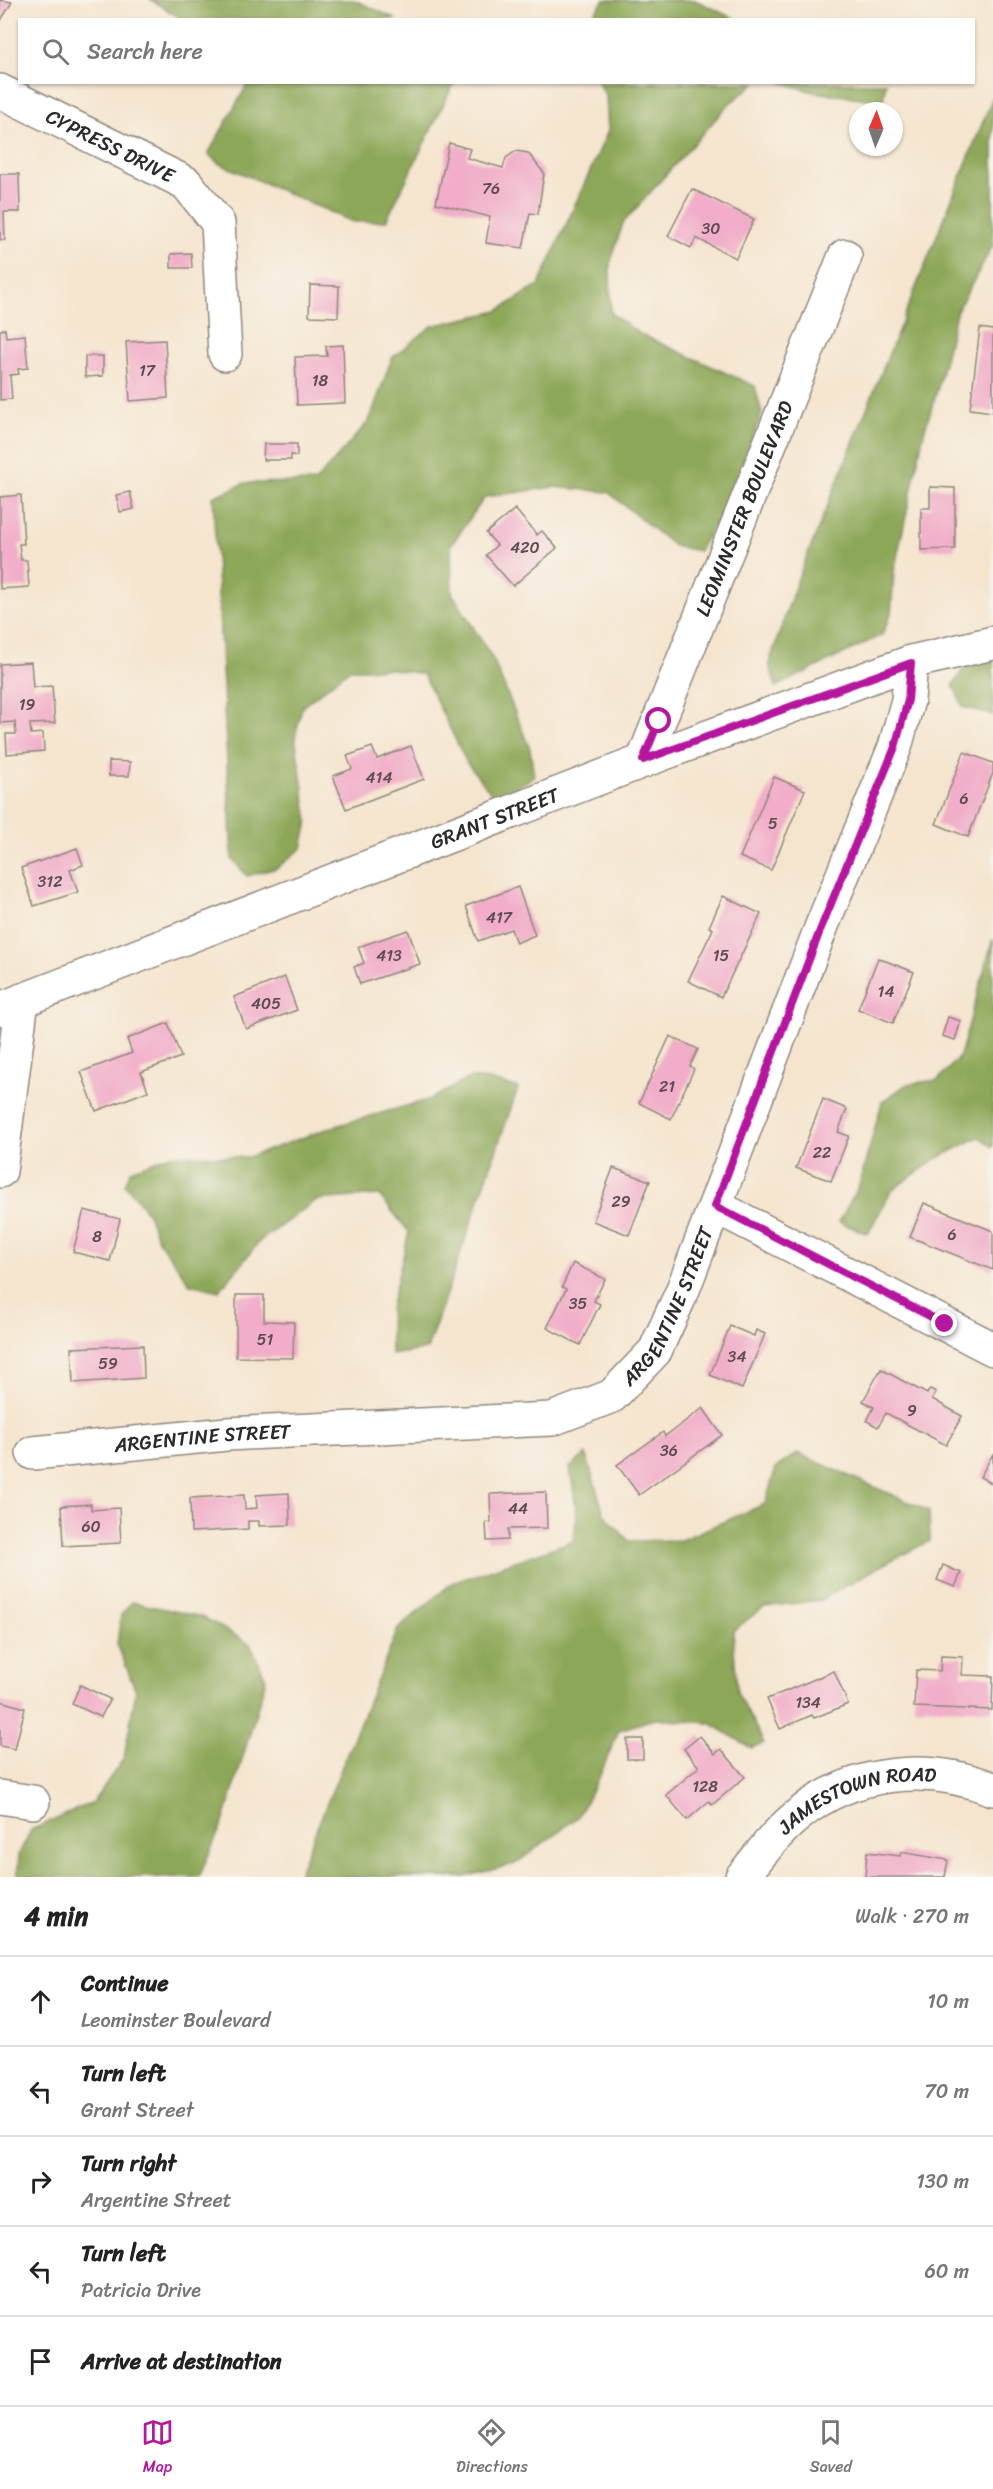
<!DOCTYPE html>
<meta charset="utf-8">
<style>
:root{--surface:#fff;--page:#f2f2f2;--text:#222;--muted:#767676;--line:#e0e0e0;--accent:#b5179e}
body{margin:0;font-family:Sriracha,sans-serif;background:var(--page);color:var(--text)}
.compass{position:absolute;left:849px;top:102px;width:54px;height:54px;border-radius:50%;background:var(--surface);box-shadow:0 2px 4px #0004;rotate:2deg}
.stop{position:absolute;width:18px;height:18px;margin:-14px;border:4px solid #b5179e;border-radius:50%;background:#fff}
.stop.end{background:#b5179e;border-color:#fff;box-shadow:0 2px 6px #0008}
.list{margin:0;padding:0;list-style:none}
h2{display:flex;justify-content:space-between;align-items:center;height:78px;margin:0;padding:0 24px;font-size:26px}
h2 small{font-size:20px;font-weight:400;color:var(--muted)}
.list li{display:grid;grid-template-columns:39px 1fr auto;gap:18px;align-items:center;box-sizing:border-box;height:90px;padding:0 24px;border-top:2px solid var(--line)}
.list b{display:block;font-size:22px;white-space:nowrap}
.list p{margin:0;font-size:20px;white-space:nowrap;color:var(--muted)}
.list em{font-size:20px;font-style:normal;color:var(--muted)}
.icon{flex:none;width:33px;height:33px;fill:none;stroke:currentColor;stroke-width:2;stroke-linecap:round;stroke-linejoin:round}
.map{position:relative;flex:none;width:993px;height:1877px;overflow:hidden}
.search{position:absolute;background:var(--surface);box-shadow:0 2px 4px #0004;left:18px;right:18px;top:18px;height:66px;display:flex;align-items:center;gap:15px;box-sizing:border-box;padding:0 21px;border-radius:0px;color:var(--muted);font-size:22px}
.sheet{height:528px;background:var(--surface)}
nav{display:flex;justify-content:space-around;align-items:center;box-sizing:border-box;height:84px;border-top:2px solid var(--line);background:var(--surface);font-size:16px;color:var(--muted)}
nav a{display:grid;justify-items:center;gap:3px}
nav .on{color:var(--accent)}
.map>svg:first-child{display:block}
.forest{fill:#8da759;stroke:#5c6942;stroke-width:1.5}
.building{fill:#f1adc9}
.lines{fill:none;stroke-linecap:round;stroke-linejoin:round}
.minor-casing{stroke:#90887d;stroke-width:36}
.minor{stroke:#fff;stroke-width:33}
.route{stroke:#b5179e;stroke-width:8}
.labels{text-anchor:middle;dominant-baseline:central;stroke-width:4.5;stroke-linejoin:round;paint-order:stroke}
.number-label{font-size:16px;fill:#5c4c52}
.street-label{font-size:20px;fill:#2b2b2b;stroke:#f7f3e8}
</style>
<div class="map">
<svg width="993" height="1877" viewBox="0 0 993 1877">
<rect width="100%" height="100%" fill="#f7f3e8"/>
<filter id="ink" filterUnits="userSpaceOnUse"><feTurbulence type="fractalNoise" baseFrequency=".0167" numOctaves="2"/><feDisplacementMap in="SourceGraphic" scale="12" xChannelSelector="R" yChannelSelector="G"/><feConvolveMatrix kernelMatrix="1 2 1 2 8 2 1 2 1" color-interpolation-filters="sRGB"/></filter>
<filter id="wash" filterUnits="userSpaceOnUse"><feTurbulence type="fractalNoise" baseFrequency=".008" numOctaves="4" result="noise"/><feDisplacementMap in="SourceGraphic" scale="24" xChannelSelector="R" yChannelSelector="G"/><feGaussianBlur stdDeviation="1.35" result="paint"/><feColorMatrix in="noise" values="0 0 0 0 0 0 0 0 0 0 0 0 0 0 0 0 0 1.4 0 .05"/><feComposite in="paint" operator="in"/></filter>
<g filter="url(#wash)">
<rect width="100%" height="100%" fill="#f5e5cf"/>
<g class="forest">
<polygon points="151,0 354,0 396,19 182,19"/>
<polygon points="604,0 695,0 735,19 590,19"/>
<polygon points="248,83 248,82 454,83 386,221 353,222 218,163 208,154"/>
<polygon points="598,83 755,83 728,105 623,223 610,264 611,313 640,334 755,386 762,414 725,505 699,551 674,546 608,492 554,487 485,497 451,545 452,593 494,661 530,749 534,776 511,792 495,798 467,763 423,674 391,669 350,669 302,707 295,737 308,821 302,848 277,868 247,876 232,859 213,497 245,483 315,482 369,421 392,358 432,326 498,311 539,285 608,131 606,96"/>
<polygon points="782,83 886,83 883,101 814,92"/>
<polygon points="993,97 993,245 956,313 937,391 924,432 894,571 891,614 882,635 776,687 769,663 797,581"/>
<polygon points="993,658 993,715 963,707 953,685 966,665"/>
<polygon points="993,939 993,1147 979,1137 936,1159 891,1191 868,1234 839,1222 859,1185 882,1102 907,1084 938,1080 960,1056"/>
<polygon points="469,1078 489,1080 518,1088 427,1349 391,1355 390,1309 409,1232 379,1195 317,1200 260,1241 219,1291 190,1284 158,1240 147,1212 125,1184 131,1170 171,1155 249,1157 332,1127 431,1099"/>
<polygon points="797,1453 929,1511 930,1541 886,1563 821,1600 764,1607 733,1631 737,1692 764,1743 751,1748 710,1723 654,1719 619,1730 601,1773 578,1817 515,1864 464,1877 297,1877 398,1629 452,1583 573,1541 577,1515 570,1467 586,1454 604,1514 629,1541 681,1540 765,1504 776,1468"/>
<polygon points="132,1602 203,1617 250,1644 266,1679 225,1817 199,1877 17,1877 19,1854 31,1830 93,1802 124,1758 136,1691 117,1644 121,1615"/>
</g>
<g id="blocks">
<g class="building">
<polygon points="0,0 12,2 0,22"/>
<polygon points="449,143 470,149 467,158 503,168 506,158 516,151 528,153 544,173 538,214 530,213 523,248 486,243 490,217 436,203"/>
<polygon points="0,174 19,174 20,212 4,212 5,240 0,240"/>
<polygon points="692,189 754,219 736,258 696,238 691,248 668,236"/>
<polygon points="191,253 192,268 171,268 171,254"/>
<polygon points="310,285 339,286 338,317 309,316"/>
<polygon points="980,328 993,330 993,412 970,409"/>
<polygon points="5,329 6,337 25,335 28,368 18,369 19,374 10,375 12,399 0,400 0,330"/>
<polygon points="165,340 168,398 130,401 126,342"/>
<polygon points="343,345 345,403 297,405 295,357 327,356 326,346"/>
<polygon points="85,356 103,356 103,376 85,377"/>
<polygon points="264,444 297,444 297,456 291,455 291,460 263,460"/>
<polygon points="930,487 955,488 955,549 921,550 921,508 930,508"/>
<polygon points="130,492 134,509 120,512 116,495"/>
<polygon points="21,495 24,544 19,544 21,560 27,560 29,587 0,589 0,497"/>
<polygon points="515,509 537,535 542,531 557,548 513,586 486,555 497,545 486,533"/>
<polygon points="31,662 33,687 52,686 55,723 30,724 31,734 43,733 44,751 7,754 6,734 16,734 15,722 0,723 0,664"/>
<polygon points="411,746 424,779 346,809 333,776 352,769 347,756 372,747 377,759"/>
<polygon points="964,752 993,763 993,773 968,837 936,824"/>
<polygon points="109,761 130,762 129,776 109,776"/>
<polygon points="774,777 805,790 771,870 740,857"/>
<polygon points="77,848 83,865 70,870 78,892 34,906 21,868"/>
<polygon points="518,887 535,935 516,943 511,929 478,941 466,906"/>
<polygon points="723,896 761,914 721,997 688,981 713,929 709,927"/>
<polygon points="408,930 420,964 360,984 354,967 364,963 358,947"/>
<polygon points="878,958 914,972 893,1023 858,1009"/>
<polygon points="285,977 297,1010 246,1029 234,997"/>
<polygon points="948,1017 961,1021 955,1040 942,1036"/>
<polygon points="168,1023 181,1057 141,1072 148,1091 96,1111 81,1072 132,1053 127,1039"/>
<polygon points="670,1036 698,1049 690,1066 694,1069 671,1119 639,1103"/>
<polygon points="823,1099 847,1109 838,1132 849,1136 831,1181 796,1168"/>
<polygon points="613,1168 650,1181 629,1235 593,1221"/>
<polygon points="924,1203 993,1231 993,1270 910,1237"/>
<polygon points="84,1210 120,1219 110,1261 73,1252"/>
<polygon points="573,1263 605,1279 594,1301 600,1304 580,1345 547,1328 566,1289 562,1287"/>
<polygon points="236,1295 264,1295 264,1321 294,1322 293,1358 236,1357"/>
<polygon points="730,1326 754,1336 756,1330 765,1334 742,1389 710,1375"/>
<polygon points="143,1345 144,1378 73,1383 71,1348"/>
<polygon points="881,1369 927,1394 930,1389 936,1392 932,1399 962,1416 946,1445 886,1413 878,1427 867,1421 874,1407 863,1401"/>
<polygon points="703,1408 722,1435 639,1495 617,1465 663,1432 665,1436"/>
<polygon points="993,1454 993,1484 980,1477"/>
<polygon points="546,1492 547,1528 508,1529 508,1540 487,1541 486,1522 491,1523 490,1494"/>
<polygon points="289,1493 290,1525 259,1526 259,1521 248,1521 248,1529 191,1532 190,1498 244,1495 245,1509 257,1508 256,1495"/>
<polygon points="91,1504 91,1510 119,1508 121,1543 63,1546 61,1506"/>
<polygon points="943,1565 961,1573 955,1587 937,1580"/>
<polygon points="941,1656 963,1657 962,1675 993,1676 992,1710 914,1707 916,1670 940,1671"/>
<polygon points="834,1671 848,1704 814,1718 812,1715 780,1729 767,1699"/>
<polygon points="80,1685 110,1699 101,1717 72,1704"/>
<polygon points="0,1701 25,1708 15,1749 0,1746"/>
<polygon points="700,1736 715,1754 721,1749 745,1777 712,1805 709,1801 687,1820 666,1795 699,1767 684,1749"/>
<rect x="627" y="1739" width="16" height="20"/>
<polygon points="867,1852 900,1856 901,1852 948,1860 945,1877 865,1877"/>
</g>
</g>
</g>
<g filter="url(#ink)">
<use href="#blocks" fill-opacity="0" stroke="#90887d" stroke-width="1.5"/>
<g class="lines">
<defs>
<g id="minor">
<path id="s1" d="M0,91L186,183L218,223L225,354"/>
<path id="s2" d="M643,761L845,256"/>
<path id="s3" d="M0,1009L643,761L911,662L993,643"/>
<polyline points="0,1171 22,1000"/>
<polyline points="715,1206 993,1349"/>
<path id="s4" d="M33,1453L227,1434L552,1419L612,1396L655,1351L682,1292L821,928L895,747L908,700L911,662"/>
<polyline points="0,1797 33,1802"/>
<path id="s5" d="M742,1877C759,1856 776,1833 797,1816C852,1770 928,1763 993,1789"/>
</g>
</defs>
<use href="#minor" class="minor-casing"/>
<use href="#minor" class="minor"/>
</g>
</g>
<g class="lines" filter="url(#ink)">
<polyline class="route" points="659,721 643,760 911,663 908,700 895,747 821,928 715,1206 945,1324"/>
</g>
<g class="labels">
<g class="number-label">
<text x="491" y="188">76</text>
<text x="711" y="228">30</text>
<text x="147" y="370">17</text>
<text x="320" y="380">18</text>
<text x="525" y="547">420</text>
<text x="27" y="704">19</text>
<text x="379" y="777">414</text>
<text x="964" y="798">6</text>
<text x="773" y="823">5</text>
<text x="50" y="881">312</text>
<text x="499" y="917">417</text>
<text x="389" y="955">413</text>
<text x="721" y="955">15</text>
<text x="886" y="991">14</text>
<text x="266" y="1003">405</text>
<text x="667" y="1086">21</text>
<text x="822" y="1152">22</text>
<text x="621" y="1201">29</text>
<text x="952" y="1234">6</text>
<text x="97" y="1236">8</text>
<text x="578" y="1303">35</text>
<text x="265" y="1339">51</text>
<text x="737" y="1356">34</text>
<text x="108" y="1363">59</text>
<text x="912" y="1410">9</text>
<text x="669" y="1450">36</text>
<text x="518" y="1508">44</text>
<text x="91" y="1526">60</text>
<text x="808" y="1702">134</text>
<text x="705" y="1786">128</text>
</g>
<g class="street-label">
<text stroke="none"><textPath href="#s1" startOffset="123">CYPRESS DRIVE</textPath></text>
<text stroke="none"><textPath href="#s2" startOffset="272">LEOMINSTER BOULEVARD</textPath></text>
<text stroke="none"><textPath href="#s3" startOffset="530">GRANT STREET</textPath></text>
<text stroke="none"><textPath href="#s4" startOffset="692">ARGENTINE STREET</textPath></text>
<text stroke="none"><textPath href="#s4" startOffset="170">ARGENTINE STREET</textPath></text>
<text stroke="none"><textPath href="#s5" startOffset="146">JAMESTOWN ROAD</textPath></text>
</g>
</g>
</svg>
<svg class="compass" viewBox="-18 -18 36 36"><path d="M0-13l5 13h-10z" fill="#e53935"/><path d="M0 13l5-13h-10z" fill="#767676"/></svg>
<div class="stop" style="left:659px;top:721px"></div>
<div class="stop end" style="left:945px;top:1324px"></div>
<div class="search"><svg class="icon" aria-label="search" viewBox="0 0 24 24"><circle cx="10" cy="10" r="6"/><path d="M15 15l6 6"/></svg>Search here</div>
</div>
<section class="sheet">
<h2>4 min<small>Walk · 270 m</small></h2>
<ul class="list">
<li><svg class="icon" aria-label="ahead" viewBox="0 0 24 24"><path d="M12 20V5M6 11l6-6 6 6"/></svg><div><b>Continue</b><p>Leominster Boulevard</p></div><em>10 m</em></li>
<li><svg class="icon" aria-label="left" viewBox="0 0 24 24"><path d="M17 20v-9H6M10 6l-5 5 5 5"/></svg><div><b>Turn left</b><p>Grant Street</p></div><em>70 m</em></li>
<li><svg class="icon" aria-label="right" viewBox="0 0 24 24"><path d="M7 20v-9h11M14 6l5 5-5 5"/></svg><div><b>Turn right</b><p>Argentine Street</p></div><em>130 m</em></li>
<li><svg class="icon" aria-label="left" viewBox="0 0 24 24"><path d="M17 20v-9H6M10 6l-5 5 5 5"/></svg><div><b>Turn left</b><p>Patricia Drive</p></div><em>60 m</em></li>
<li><svg class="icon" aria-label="arrive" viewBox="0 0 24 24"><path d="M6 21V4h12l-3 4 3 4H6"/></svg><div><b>Arrive at destination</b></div></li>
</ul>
</section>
<nav>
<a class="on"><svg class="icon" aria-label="map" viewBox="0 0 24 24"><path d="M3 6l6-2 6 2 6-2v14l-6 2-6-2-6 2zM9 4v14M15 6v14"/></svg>Map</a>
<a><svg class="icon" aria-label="directions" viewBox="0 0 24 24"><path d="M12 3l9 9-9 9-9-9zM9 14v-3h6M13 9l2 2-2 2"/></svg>Directions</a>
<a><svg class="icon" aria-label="saved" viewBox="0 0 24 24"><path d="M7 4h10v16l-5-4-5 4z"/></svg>Saved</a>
</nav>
